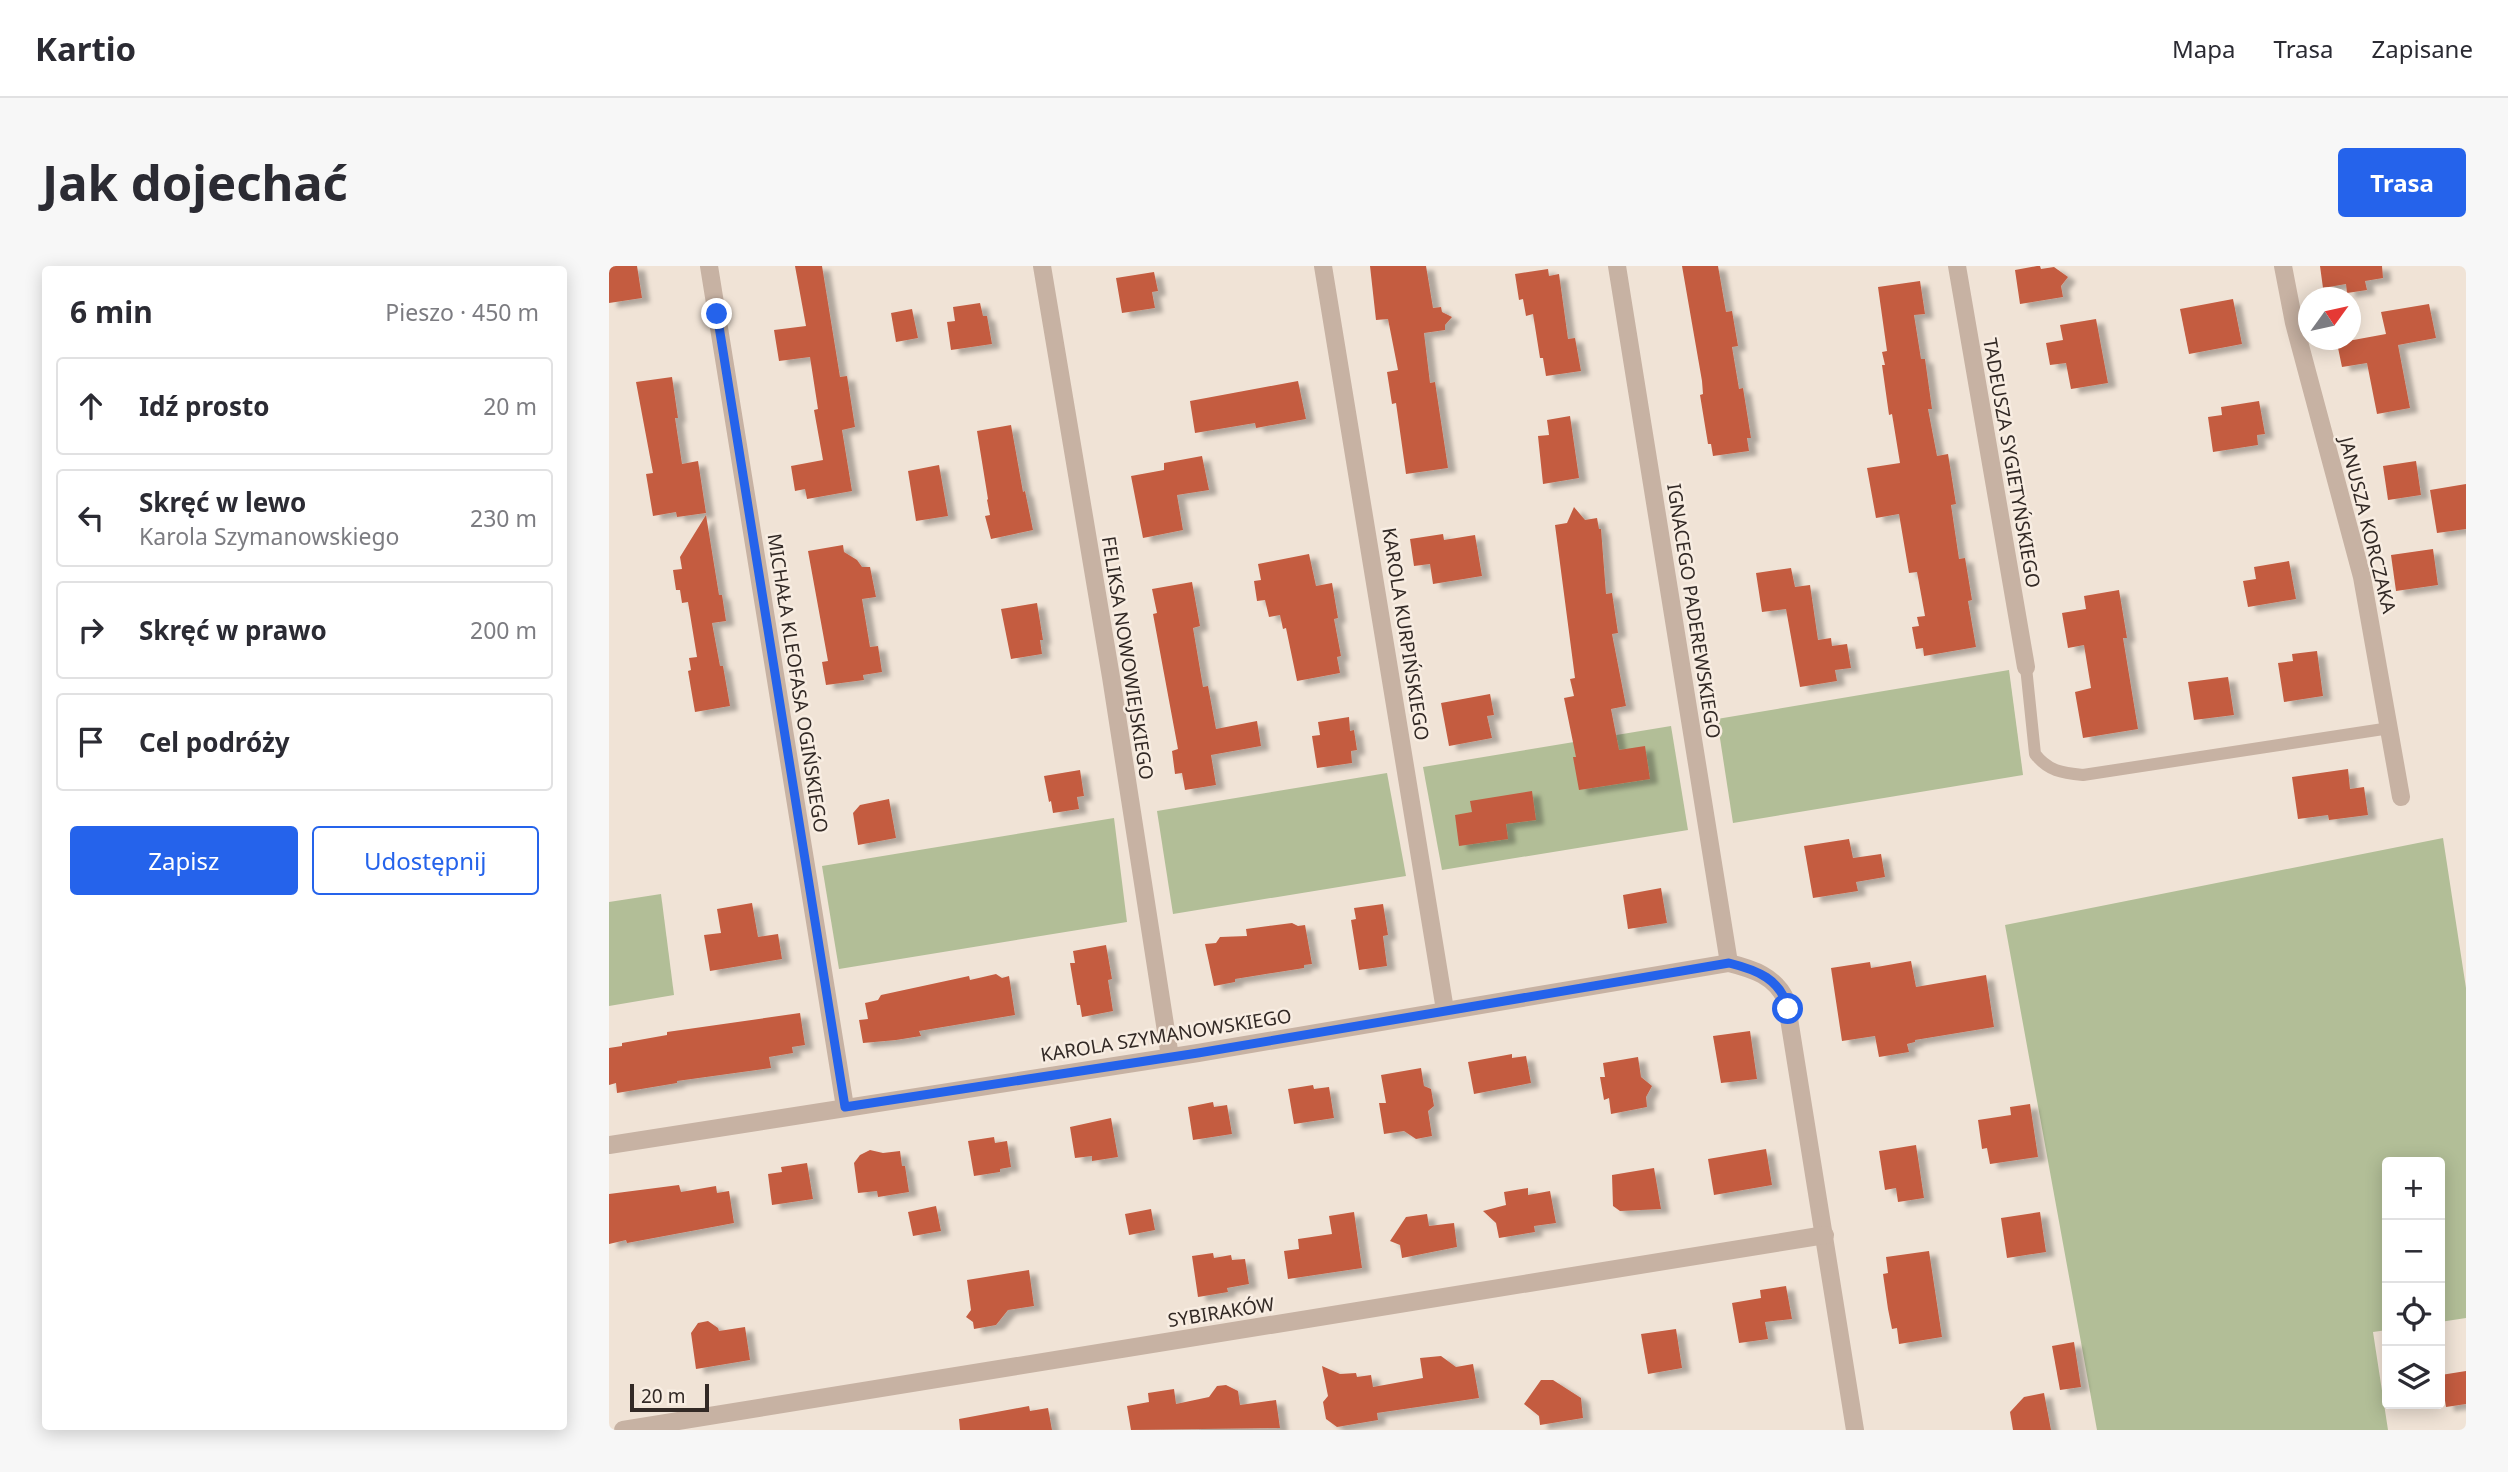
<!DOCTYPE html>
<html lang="pl">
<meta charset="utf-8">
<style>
:root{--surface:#fff;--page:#f7f7f7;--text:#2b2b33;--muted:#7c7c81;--line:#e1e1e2;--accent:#2563eb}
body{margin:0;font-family:"Noto Sans",sans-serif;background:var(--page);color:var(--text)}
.controls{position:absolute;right:21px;bottom:21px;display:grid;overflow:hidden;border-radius:7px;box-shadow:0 4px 18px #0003}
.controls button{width:63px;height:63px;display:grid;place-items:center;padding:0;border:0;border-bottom:2px solid var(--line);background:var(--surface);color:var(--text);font:35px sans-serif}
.compass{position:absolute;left:1689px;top:21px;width:63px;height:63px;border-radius:50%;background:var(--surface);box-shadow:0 4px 18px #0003;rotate:57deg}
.scale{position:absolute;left:21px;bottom:18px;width:79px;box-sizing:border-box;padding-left:7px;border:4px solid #322925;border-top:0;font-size:19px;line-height:24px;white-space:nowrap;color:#322925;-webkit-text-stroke:5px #f8ede2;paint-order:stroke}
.stop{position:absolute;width:21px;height:21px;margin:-16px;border:5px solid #2563eb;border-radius:50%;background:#fff}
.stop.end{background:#2563eb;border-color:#fff;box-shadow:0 2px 7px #0008}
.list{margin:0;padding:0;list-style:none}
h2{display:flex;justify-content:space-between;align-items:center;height:91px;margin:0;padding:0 28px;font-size:30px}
h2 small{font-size:23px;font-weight:400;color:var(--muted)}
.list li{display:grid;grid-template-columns:46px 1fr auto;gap:21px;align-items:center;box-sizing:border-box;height:98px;margin:0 14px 14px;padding:0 14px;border:2px solid var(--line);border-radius:7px}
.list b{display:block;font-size:26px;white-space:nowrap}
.list p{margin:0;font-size:23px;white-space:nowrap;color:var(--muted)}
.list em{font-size:23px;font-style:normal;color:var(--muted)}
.actions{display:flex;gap:14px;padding:21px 28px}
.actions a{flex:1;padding:16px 0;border:2px solid var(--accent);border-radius:7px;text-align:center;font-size:24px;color:var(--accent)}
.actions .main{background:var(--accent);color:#fff}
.icon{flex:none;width:38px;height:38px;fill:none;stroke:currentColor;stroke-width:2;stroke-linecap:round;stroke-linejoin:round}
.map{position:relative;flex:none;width:1857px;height:1164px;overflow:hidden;border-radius:7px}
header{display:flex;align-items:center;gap:42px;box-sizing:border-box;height:98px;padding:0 35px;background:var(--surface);border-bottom:2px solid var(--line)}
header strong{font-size:33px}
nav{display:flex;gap:38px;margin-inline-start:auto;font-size:24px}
.intro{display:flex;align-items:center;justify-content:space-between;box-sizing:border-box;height:168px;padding:0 42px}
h1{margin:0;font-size:49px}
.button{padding:18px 32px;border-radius:7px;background:var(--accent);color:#fff;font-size:24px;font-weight:700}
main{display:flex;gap:42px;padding:0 42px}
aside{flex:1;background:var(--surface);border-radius:7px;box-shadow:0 4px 18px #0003}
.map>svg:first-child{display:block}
.green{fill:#b2be97}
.building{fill:#c45c40;filter:url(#shadow)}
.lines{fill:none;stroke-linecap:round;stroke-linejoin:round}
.service{stroke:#c7b2a3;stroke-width:12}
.minor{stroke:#c7b2a3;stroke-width:18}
.route{stroke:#2563eb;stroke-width:9}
.labels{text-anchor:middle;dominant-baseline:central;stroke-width:5;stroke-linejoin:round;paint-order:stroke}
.street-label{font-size:19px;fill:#322925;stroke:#f8ede2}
</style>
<header>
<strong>Kartio</strong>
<nav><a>Mapa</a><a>Trasa</a><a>Zapisane</a></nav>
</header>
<div class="intro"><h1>Jak dojechać</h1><a class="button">Trasa</a></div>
<main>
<aside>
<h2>6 min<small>Pieszo · 450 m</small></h2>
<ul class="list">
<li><svg class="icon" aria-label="ahead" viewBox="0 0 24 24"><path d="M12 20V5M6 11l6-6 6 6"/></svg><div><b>Idź prosto</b></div><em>20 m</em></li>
<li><svg class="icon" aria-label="left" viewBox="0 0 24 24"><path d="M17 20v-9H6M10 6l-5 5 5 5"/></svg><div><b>Skręć w lewo</b><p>Karola Szymanowskiego</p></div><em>230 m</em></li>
<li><svg class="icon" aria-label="right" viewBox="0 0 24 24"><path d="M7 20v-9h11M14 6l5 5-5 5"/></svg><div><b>Skręć w prawo</b></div><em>200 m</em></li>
<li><svg class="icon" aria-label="arrive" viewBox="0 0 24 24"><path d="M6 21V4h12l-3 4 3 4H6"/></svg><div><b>Cel podróży</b></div></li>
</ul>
<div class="actions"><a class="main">Zapisz</a><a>Udostępnij</a></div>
</aside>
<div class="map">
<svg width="1857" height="1164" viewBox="0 0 1857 1164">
<defs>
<filter id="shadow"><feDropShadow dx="8" dy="4.5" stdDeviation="2" flood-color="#0004"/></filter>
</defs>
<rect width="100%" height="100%" fill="#f0e3d6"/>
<g class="green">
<polygon points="1400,404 1414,509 1124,557 1108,453"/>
<polygon points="1062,460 1079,564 833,604 814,501"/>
<polygon points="778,507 797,610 564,648 548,545"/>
<polygon points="505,552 518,656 230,703 213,600"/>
<polygon points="1834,572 1857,722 1857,1052 1831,1056 1831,896 1778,896 1778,1064 1764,1066 1779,1164 1488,1164 1396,659"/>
<polygon points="52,628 65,729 0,740 0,636"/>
</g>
<g class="building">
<polygon points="0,0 28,0 33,32 0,37"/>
<polygon points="186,0 213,0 231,111 238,110 246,161 233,164 243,225 198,233 196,223 186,225 182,200 214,194 205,144 209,143 201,91 170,95 165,64 197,60"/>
<polygon points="761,0 817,0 824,42 832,41 833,46 843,51 836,59 836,64 815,67 821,117 826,116 839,202 797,208 787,137 783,138 778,106 789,104 779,53 767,54"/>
<polygon points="1073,0 1109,0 1117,46 1123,45 1129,80 1123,81 1130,123 1134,122 1142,172 1138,172 1140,185 1104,190 1102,178 1099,178 1091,129 1094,128 1093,115"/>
<polygon points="1428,0 1431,0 1432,3 1445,1 1459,11 1452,20 1454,31 1411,38 1406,4"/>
<polygon points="1711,0 1773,0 1774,12 1756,15 1758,24 1738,27 1737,18 1714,22"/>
<polygon points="939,3 940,10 950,8 959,73 966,72 972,105 937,110 934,92 931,92 924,48 917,50 914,33 910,34 906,8"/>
<polygon points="545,6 549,25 543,26 546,42 513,47 507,12"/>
<polygon points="1311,15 1316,48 1305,49 1312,93 1316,93 1323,143 1319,143 1328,190 1339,188 1347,238 1342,239 1350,293 1356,292 1363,334 1359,335 1367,381 1315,390 1314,382 1307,383 1303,361 1310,360 1308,351 1316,350 1308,306 1300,307 1290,248 1267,252 1258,202 1291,197 1283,148 1280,149 1273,99 1276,99 1273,86 1278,85 1269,21"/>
<polygon points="1624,33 1633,78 1580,88 1571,43"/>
<polygon points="371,37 374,50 378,50 383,78 342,84 338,56 346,55 344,41"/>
<polygon points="1820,38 1827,72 1789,79 1801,142 1768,148 1758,97 1733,101 1728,77 1777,68 1772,46"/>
<polygon points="303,43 309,72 287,76 282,47"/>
<polygon points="1487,53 1499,117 1462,123 1457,97 1441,99 1437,77 1454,74 1451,59"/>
<polygon points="63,111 69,152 66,152 73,198 89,195 97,247 68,251 67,246 44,250 37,208 44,207 27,116"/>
<polygon points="689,115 697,153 647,162 646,157 586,167 581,135"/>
<polygon points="1650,135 1656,168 1648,169 1649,179 1604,186 1599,151 1613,149 1612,141"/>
<polygon points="961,150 970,212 934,218 929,170 940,169 938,154"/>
<polygon points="402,159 414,226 416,225 424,264 382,273 376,250 381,249 378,234 379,233 368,165"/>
<polygon points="593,190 600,224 568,229 574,264 534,272 522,210 555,204 555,197"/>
<polygon points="1807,195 1812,229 1779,234 1774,200"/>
<polygon points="330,199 339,250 307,255 299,205"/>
<polygon points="1857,218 1857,263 1828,267 1821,224"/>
<polygon points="965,241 976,254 988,252 990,263 992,263 997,328 1003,327 1009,367 1003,368 1017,440 1002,443 1010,484 1036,480 1041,513 970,524 964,491 967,491 955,432 965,430 961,413 966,412 946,259 958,257"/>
<polygon points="97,249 110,329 113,329 117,355 103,357 111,400 114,400 121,440 86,446 79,405 82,404 80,392 88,391 79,336 73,337 71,324 67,324 64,304 73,303 71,291"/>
<polygon points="834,268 835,274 866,269 873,310 824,318 821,298 805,300 801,273"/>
<polygon points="234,279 235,286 248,294 253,301 261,301 267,331 253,333 261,381 269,380 273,406 254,409 255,414 217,419 213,396 219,395 199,285"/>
<polygon points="1824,283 1829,319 1787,325 1782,289"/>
<polygon points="700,288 707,320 723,317 729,352 725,353 732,390 728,391 731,407 688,415 677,362 674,363 671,349 660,351 656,334 648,335 645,315 652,314 649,298"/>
<polygon points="1680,295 1687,333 1639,341 1634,315 1647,313 1645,301"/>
<polygon points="1182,302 1186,321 1201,319 1209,374 1222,372 1223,380 1238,378 1242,402 1226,404 1228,415 1191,421 1177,343 1153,346 1147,307"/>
<polygon points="583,316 591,360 584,362 594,421 599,420 607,463 648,455 652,480 602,489 607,519 576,524 573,507 566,508 563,485 569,483 544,348 548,347 543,323"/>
<polygon points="1510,324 1518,372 1514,372 1529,463 1474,472 1466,426 1482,422 1475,379 1459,382 1453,347 1477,343 1475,330"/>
<polygon points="428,337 434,374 431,374 433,388 402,393 392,343"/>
<polygon points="1708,385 1714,430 1675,436 1669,397 1684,395 1683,388"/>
<polygon points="1619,411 1625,449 1585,454 1579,416"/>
<polygon points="881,428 885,449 878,450 883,472 840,480 832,437"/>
<polygon points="740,451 741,465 745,464 748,484 742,485 743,497 708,502 703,470 711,469 709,456"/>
<polygon points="1739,503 1741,523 1755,521 1759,549 1720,554 1719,549 1689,553 1683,511"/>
<polygon points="471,504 475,530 468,531 470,543 444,547 442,535 440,536 435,510"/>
<polygon points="923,525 927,554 897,558 899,573 850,580 846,549 863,546 861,535"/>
<polygon points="280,533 287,572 249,579 244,547 251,539"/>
<polygon points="1240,573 1244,592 1272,588 1276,611 1247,616 1249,625 1204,632 1195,580"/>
<polygon points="1052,622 1058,657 1019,663 1014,629"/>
<polygon points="143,637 149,671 169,668 173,693 101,705 95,669 112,667 108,643"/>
<polygon points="774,638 779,669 774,670 778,700 750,704 742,654 747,653 745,642"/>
<polygon points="683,657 689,660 696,659 703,698 695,699 695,702 626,713 626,716 605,720 596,678 607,677 611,671 638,670 637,663"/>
<polygon points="497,679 503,713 499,714 504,745 473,751 471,739 468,739 461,697 466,697 464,685"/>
<polygon points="1302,695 1307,721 1377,709 1385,761 1306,774 1306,776 1298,778 1300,786 1270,791 1266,770 1233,775 1222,702 1261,696 1262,702"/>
<polygon points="387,708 393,712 400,710 406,749 310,765 312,770 287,774 254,777 250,754 259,753 256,737 269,734 272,729 360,710 361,714"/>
<polygon points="191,747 196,779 183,781 184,787 160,791 162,802 68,815 68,817 8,827 7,817 0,819 0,782 13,780 13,777 58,769 58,766"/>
<polygon points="1141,765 1148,813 1112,817 1104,770"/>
<polygon points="903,788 903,792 917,790 922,817 865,828 859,796"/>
<polygon points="1029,791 1032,811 1043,820 1037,831 1038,841 1002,848 1000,832 995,834 991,811 996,811 994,797"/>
<polygon points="812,802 815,820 822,823 825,840 819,845 823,870 807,873 795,865 775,868 770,837 777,837 772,809"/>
<polygon points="704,819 705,823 720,821 725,852 685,858 679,823"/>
<polygon points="604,836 605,841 618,839 623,868 584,874 579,841"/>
<polygon points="1421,838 1429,891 1381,898 1378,882 1373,883 1369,854 1402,849 1401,841"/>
<polygon points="502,852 509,891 483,895 483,890 466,892 461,861"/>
<polygon points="385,871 386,877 398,875 402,901 391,903 391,906 365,910 359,875"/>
<polygon points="1307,879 1315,932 1289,936 1287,922 1276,924 1270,885"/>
<polygon points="1157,883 1163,919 1105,929 1099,893"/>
<polygon points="261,884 274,887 291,885 293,900 296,900 300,926 269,931 268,925 249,927 245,897 251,889"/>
<polygon points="198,897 204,933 163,939 159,908 173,906 172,901"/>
<polygon points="1045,902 1052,943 1011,945 1004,940 1003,909"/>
<polygon points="70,919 72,926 107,920 108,927 120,925 125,957 18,977 17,974 0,978 0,928"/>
<polygon points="919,922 919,929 941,925 947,957 925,960 926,966 890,972 887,957 874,945 897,939 895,926"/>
<polygon points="327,940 332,965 304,970 299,946"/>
<polygon points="542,943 546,964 520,969 516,948"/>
<polygon points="745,946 753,1002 679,1013 675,985 690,983 689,973 723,968 720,950"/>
<polygon points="1431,946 1437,986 1398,992 1392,952"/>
<polygon points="818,948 820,960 845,957 848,981 793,992 791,979 781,975 797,951"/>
<polygon points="1320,985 1333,1071 1290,1078 1288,1062 1283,1063 1279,1043 1274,1008 1279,1007 1277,991"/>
<polygon points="604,987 605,992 622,989 623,994 636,993 640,1018 618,1022 619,1026 589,1031 583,990"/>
<polygon points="420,1004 425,1040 399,1044 387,1059 365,1063 364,1056 357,1051 362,1044 358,1014"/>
<polygon points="1177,1020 1183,1053 1156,1056 1159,1073 1130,1077 1123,1037 1152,1032 1151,1024"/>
<polygon points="99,1055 109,1062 110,1065 136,1061 141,1094 87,1103 82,1067 89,1057"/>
<polygon points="1067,1063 1073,1102 1039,1108 1032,1068"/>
<polygon points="1465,1076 1472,1121 1451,1124 1443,1080"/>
<polygon points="832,1090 847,1101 864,1098 870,1132 768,1147 769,1154 728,1161 717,1153 714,1136 719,1130 713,1100 731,1108 747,1107 748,1111 762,1109 764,1121 814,1112 811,1092"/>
<polygon points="1857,1105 1857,1138 1837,1141 1832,1109"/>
<polygon points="932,1114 944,1114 972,1132 974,1152 931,1159 930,1150 915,1138"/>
<polygon points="617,1119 629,1125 631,1139 667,1134 671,1162 522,1164 518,1140 540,1136 539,1127 565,1123 567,1138 600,1131 608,1120"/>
<polygon points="1435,1127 1442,1164 1404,1164 1401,1146 1415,1131"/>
<polygon points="420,1140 421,1145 439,1142 443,1164 351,1164 350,1153"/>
</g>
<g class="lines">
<path class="service" d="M1417,401L1426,488C1439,505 1453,507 1474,509L1781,462"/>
<g class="minor">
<polyline points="100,0 236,841"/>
<polyline points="433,0 502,411 561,791"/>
<polyline points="714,0 836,744"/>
<polyline points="1008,0 1120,697"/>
<polyline points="1348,0 1417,401"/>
<polyline points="1674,0 1685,57 1753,311 1792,531"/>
<path d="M0,879L589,787L1120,697C1144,703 1166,710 1177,734L1246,1164"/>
<polyline points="14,1164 1216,969"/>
</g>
</g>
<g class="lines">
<path class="route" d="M108,48L236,841L589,787L1120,697C1148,704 1172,713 1179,743"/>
</g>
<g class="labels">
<g class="street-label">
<text transform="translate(1403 197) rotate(80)">TADEUSZA SYGIETYŃSKIEGO</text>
<text transform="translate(1759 259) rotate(76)">JANUSZA KORCZAKA</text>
<text transform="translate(1085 345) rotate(81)">IGNACEGO PADEREWSKIEGO</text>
<text transform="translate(797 368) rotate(81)">KAROLA KURPIŃSKIEGO</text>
<text transform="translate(519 392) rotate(81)">FELIKSA NOWOWIEJSKIEGO</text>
<text transform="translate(189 417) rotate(81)">MICHAŁA KLEOFASA OGIŃSKIEGO</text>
<text transform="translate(557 769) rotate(-9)">KAROLA SZYMANOWSKIEGO</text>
<text transform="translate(612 1046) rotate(-9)">SYBIRAKÓW</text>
</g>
</g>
</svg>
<div class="controls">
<button>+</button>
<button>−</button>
<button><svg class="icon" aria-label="locate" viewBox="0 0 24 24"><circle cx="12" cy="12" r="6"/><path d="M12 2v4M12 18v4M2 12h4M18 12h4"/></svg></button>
<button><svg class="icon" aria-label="layers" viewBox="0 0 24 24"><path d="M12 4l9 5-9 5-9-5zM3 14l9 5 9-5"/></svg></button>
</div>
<svg class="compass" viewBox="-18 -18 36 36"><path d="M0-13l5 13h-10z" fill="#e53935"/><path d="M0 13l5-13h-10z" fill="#7c7c81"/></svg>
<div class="scale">20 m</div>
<div class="stop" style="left:1179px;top:743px"></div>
<div class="stop end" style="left:108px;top:48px"></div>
</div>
</main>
